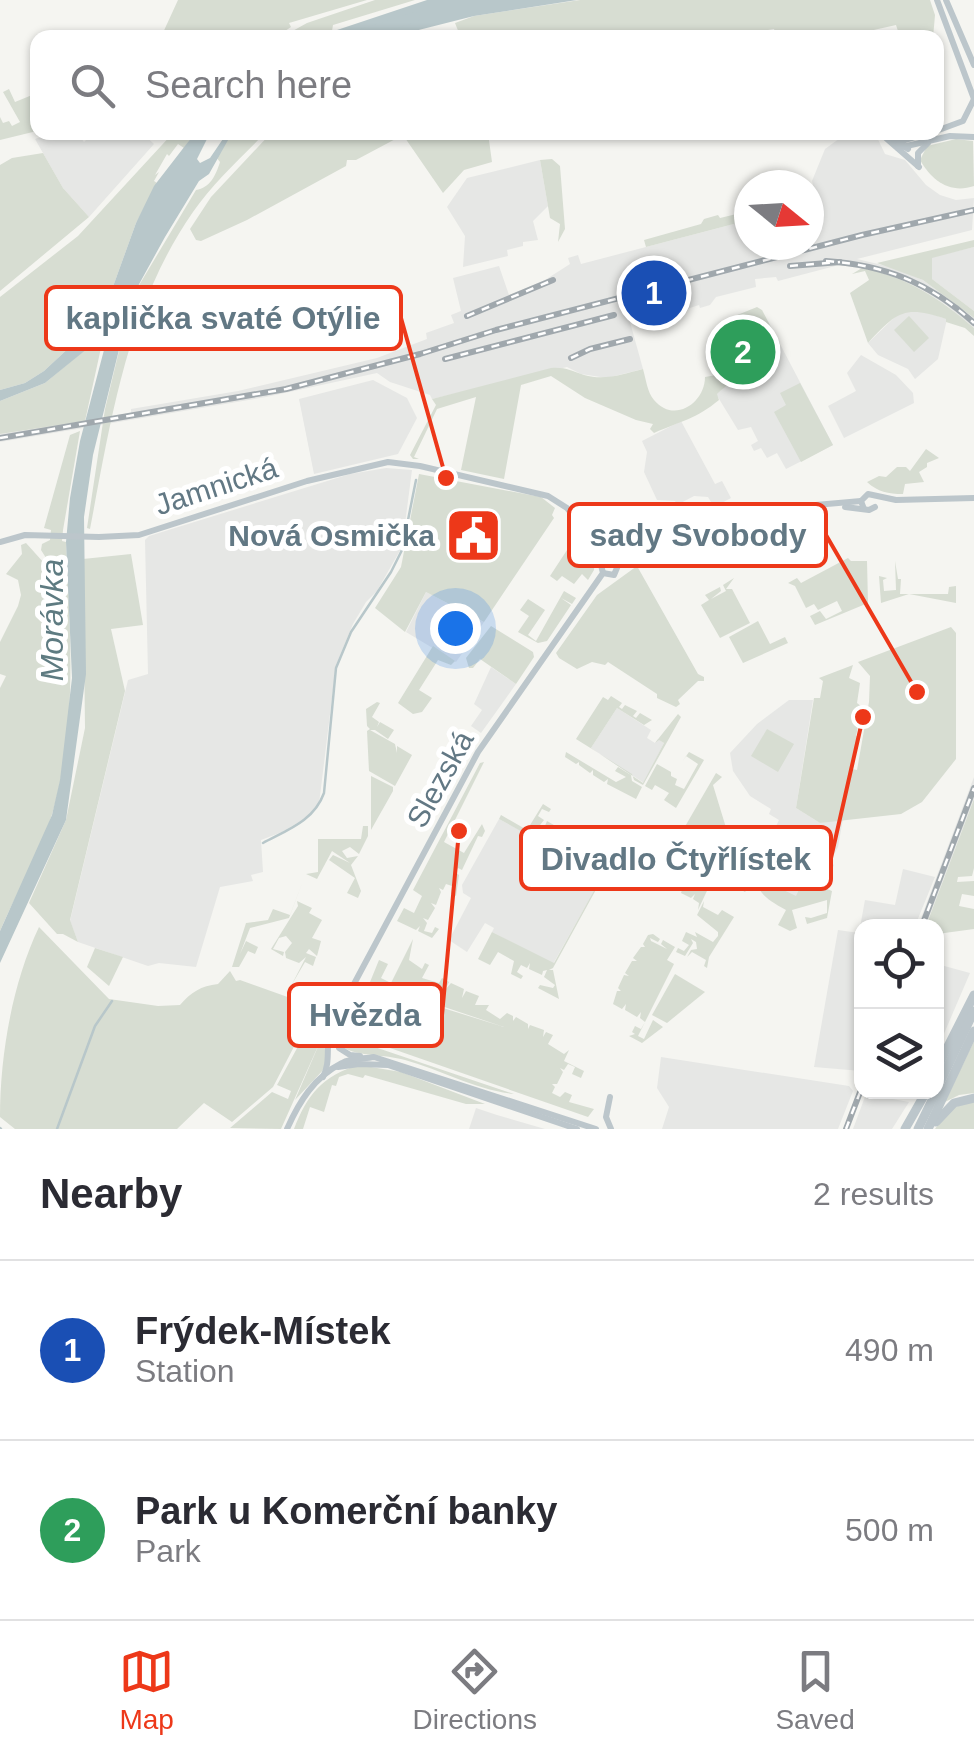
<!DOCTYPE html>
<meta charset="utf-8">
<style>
:root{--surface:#fff;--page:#f2f2f3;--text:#2b2b33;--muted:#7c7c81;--line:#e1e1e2;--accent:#ed3819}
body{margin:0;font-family:Arial,sans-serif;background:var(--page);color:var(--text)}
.controls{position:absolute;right:30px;bottom:30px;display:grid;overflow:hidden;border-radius:20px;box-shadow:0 2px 8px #0004}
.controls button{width:90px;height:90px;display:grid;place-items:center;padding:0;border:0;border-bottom:2px solid var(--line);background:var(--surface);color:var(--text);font:50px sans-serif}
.compass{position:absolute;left:734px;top:170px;width:90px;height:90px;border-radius:50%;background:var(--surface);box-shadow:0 2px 8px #0004;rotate:108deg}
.you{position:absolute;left:455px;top:628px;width:35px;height:35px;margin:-25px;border:8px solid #fff;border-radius:50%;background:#1a73e8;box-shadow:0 0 0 15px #1a73e833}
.badge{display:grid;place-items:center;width:65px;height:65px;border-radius:50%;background:var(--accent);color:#fff;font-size:32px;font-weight:700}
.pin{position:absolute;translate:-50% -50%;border:5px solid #fff;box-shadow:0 2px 10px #0006}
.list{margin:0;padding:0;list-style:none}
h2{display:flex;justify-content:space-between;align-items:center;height:130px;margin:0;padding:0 40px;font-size:42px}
h2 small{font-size:32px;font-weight:400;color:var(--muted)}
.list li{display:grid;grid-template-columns:65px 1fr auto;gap:30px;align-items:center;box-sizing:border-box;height:180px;padding:0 40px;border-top:2px solid var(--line)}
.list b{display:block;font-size:38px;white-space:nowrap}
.list p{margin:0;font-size:32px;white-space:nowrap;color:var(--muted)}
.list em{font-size:32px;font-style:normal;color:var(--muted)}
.icon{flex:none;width:55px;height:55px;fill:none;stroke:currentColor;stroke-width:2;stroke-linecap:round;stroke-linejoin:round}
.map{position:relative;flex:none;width:974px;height:1129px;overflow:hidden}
.search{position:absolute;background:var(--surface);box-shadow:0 2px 8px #0004;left:30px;right:30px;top:30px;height:110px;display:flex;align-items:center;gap:25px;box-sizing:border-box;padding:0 35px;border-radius:20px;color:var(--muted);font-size:38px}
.sheet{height:490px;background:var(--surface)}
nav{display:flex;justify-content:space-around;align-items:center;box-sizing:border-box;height:140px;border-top:2px solid var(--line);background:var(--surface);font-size:28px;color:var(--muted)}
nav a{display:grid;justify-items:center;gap:5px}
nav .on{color:var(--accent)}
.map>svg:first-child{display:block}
.built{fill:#e6e7e5}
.green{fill:#d7ddd2}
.water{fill:#b8c7ca}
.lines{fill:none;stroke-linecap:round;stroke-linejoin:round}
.stream{stroke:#b8c7ca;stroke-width:2.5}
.river{stroke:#b8c7ca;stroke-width:10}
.secondary{stroke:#bcc6cb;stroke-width:6}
.primary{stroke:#bcc6cb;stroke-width:6}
.highway{stroke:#bcc6cb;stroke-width:9}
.rail-casing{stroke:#a0a8ad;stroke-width:6}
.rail{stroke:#fff;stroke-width:2.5;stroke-dasharray:8;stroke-linecap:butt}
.labels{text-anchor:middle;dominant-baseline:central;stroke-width:10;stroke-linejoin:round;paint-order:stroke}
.street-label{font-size:30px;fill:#627884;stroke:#fff}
.poi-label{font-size:30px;font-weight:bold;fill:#627884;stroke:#fff;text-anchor:end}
.water-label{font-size:32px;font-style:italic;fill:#5e7b81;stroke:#fff}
.leader{fill:none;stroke:#ed3819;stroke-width:4}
.callout-dot{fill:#ed3819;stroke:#fff;stroke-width:4}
.callout{fill:#fff;stroke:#ed3819;stroke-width:4}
.callout-label{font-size:32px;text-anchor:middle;font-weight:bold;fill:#627884}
</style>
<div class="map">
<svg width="974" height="1129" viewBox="0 0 974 1129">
<rect width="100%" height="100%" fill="#f5f5f1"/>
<g class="built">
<polygon points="141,132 154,144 89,217 63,188 35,139 52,133 77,133 84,142 93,133"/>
<polygon points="847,133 875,133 885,154 905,160 926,185 940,195 956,200 974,198 972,230 857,259 895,268 923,280 974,318 974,328 946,305 911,283 879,271 839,265 778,281 776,277 755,279 756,287 716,297 710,305 700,308 699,305 657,319 655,317 630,322 643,369 607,378 581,374 567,367 432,399 430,395 390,382 377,373 266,397 0,442 0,434 131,413 131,409 238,391 377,358 427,339 426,333 454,323 451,315 461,311 453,278 499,266 509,295 545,280 570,264 568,258 578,255 581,264 749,220 749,245 809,245 809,199 816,196 812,181 825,149"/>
<polygon points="540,160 548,206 533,221 538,240 523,242 523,246 507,250 508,256 463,267 465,236 447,207 467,178"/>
<polygon points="974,247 974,311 932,279 932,257"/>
<polygon points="908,311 922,311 947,319 938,359 915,379 908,369 878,355 868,343 899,313"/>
<polygon points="780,344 833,445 786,469 777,453 767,458 761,448 754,451 751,445 758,441 751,427 738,430 716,394 724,387 745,379 761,368 757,356"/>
<polygon points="861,355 896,375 913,393 914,403 844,438 828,406 856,391 847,373"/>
<polygon points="373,380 407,398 417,418 398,454 314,474 299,399"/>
<polygon points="681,421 715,484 722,481 731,498 714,507 708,497 694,496 677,505 675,501 657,500 644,472 647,452 642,441"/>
<polygon points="386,468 412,470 402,547 377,591 366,602 353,624 336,665 319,804 309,816 282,832 261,840 263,872 251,875 253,881 220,887 196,967 159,963 148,966 78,942 70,921 128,680 148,674 145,540 149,536 350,474"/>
<polygon points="426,592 484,622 456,662 406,632"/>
<polygon points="491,667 516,684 481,733 471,726 482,710 474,704"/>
<polygon points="789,700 813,700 796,808 820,823 843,819 838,847 830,862 834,865 820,893 796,897 764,881 770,861 759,855 774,829 779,828 776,826 779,820 769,814 771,809 750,796 733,771 730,753 757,724"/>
<polygon points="617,708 651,730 647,738 655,743 658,739 664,743 644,783 591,748"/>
<polygon points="974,777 974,799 963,828 926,926 918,926"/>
<polygon points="499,819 603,875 553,964 492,932 494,928 485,923 467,952 449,940 471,898 463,893 462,885"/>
<polygon points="903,869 935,877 915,926 862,926 861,1071 814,1067 838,930 859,933 865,900 895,905"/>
<polygon points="937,964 970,973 937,1050 936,964"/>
<polygon points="661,1057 849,1086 853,1091 838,1129 662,1129 669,1107 657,1088"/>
<polygon points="866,1094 909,1102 892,1129 853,1129"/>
<polygon points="476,1108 497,1115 545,1129 469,1129"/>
</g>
<g class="green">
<polygon points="178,0 367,0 289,23 291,27 276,37 161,37"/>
<polygon points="375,0 415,0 333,25 332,31 316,37 280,38 307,23"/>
<polygon points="580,0 930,0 935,15 933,38 900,37 896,25 838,38 797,37 796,33 776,35 774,29 717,38 599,38 587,33 571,38 461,38 455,23 474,16"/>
<polygon points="9,89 15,102 37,93 37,131 0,140 0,117 3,123 9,121 12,126 20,122 3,92"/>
<polygon points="173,133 195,133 184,148 178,144 169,156 167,154 155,175 159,172 154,181 157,183 136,223 102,317 44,371 25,383 0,390 0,297 78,236"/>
<path d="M232,133H265C241,158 213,183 193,212C128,305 111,419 90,529L87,528L105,409L132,297L196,190C210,188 216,175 220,162L216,157Z"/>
<polygon points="271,133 488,133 492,162 464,170 443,193 403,135 356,160 347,160 346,166 247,220 201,241 196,240 190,229 211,197"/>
<path d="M956,139L973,141L974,186C950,194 932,181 920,160L927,146Z"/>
<polygon points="43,153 63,188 89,217 0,291 0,165 12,158"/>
<polygon points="552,159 560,166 565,229 558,242 560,224 550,218 540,160"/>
<polygon points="749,211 749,220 646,247 644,240 701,224 704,219 718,215 720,218"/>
<polygon points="974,240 974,247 932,258 932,279 974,311 974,318 923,280 877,263"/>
<path d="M862,268C907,277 941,299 974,328V336L965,328L946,322V319C904,305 897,312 868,343L850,293L869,280L865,271L852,274Z"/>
<path d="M757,307L762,310L780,344L757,356L761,368C748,374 726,384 717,394L719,400C696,419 681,421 654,433L650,429L653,424L636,420L585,398L551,376L521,385L504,479L461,470L476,397L437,409L414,457L419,459H413L410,455L436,405L432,399L551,368C566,367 571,371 584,375C605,381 623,374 643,369C646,379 647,392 654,400C674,424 705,403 705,377L722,374L721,371L716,373L712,359L720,356L722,344L727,341L720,322Z"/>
<polygon points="909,316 929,338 914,352 894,330"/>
<polygon points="104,334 85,421 0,434 0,401 45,383"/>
<polygon points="800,383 833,445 801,462 774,412 786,405 780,393"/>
<path d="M80,431L63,530L62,541L66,542C70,632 78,723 53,811C42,848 16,894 0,931V688L6,676L0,674V642L18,606L21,595L18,580L6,574L22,554L21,545L26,543L44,563L48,561L41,550L42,544L50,540L51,530L44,528L70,435Z"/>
<path d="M926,449L939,458L927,463V467L919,472L924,482L905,484L903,494C888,494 878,492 867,482L879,476L886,477L897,467H906L910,471Z"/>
<polygon points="419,474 541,497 555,508 552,515 554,518 484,622 426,592 405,632 375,608 401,567"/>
<polygon points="581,538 595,559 594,570 588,580 582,574 574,584 562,576 557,581 550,576 569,547"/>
<polygon points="131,554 143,625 111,629 125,691 70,920 78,942 63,934 57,934 29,903 66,820 85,728 83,559"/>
<polygon points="848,558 851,561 867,561 868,603 815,625 810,616 820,611 826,619 842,611 837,601 818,610 814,604 806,608 795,586 788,583 797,578 801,583"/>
<polygon points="895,561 898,579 901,579 900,594 948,594 949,587 956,586 956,603 909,594 881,603 879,576 887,578 883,580 884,591 896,590"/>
<polygon points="637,566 698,674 704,677 704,681 698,681 678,700 680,704 676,707 657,698 657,694 608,662 605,665 592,662 577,669 559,658 556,653 597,595"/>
<polygon points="734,578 726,589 732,589 750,623 720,638 701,605 709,600 705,595 720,587 721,591 711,599 726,591 723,585"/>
<polygon points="564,591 576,598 572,604 561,598 571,605 547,641 538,643 518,632 529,616 520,610 528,599 545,610 528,635 536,641"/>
<polygon points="758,621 770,644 785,637 788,643 743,663 729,637"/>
<polygon points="491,626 533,652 534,657 516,684 480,659 473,668 469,668 466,658"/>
<polygon points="951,627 956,633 956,759 922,802 901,814 820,823 796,808 814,698 820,698 823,681 819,678 853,665 849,678 860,683 857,703 862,707 856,736 860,737 852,769 857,770 869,702 870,676 858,662"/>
<polygon points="433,646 455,661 451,665 438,660 419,690 432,698 422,712 413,714 398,703"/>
<polygon points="611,696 622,703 619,707 622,709 625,705 637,711 633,716 636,718 640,713 652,720 644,725 617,708 591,748 643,783 664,743 659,740 655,743 678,714 681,717 643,785 634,780 632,774 576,739 603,697 608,700"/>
<polygon points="377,702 380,703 372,717 379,722 377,727 380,722 394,730 388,739 375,730 370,730 395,744 397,753 397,746 412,755 395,786 369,771 367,731 370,729 367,726 366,709"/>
<polygon points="767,729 794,744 778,772 751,756"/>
<polygon points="566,752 616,782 626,777 615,771 618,767 631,775 632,781 642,787 636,799 607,784 608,779 604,782 593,775 593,770 590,773 579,765 579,762 576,764 565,757"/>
<polygon points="689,752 704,760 676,808 664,800 669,793 655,785 652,790 645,786 657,764 671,772 671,776 677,779 675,785 684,789 698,764 686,756 682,762"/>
<polygon points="484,762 444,842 464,853 482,824 485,831 482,837 478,836 462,870 458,868 455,872 459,875 456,896 451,894 452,886 446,884 443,890 439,888 441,892 436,905 431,903 435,908 428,920 423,918 427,923 424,931 432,933 435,927 439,929 432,938 418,931 420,926 416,930 397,921 404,908 414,913 422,896 413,890 480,763"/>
<polygon points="716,773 722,777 713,785 731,844 711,849 715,860 736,845 736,841 747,841 754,881 745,892 706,870 700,855 705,842 683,830"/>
<polygon points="371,776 393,787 393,791 371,830"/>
<polygon points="974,799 974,868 972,876 958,877 957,882 974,881 974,896 962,894 959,906 974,909 974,929 937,934 936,926 926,926"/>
<polygon points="543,804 551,809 549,812 542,809 538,816 544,820 533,834 540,838 547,821 559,828 550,844 558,848 562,842 556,838 561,830 573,838 569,846 575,840 587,847 585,856 589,848 596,851 600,844 594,840 597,835 606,850 603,839 611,846 605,862 595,861 604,867 604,875 553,968 549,970 553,970 559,999 538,988 540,985 553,988 555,985 544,977 547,970 543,971 542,975 529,969 530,963 527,968 521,965 517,972 523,976 521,979 511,974 514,961 498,952 490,965 478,959 492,932 554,963 602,876 499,819 501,815 527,830"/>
<polygon points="363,826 368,826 368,836 359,854 350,847 342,851 347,858 358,856 351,865 361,891 358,898 347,893 355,878 329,860 333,855 350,863 332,851 317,879 306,874 318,872 318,839 361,839"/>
<polygon points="675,845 679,847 676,855 685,861 684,864 688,865 692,858 697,861 695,868 713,878 698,910 699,903 693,899 695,894 691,898 681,893 685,880 686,887 690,881 686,877 689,871 682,867 679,873 664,865"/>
<path d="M765,858L772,868L765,881L796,896L804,879L832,891L827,918L807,924L805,917L811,918L827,913V900L792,910L797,928L790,931L778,925L786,910C760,896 749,887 765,858Z"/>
<polygon points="304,878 289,918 250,928 240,954 246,941 258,947 255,954 248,951 239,967 232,967 246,923 268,920 273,909 290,915"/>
<polygon points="297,901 312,908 309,913 322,920 312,938 321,941 317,956 309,949 306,953 316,957 313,966 305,962 291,986 306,957 299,963 286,958 285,952 292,943 286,936 279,938 273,949 284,952 283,956 271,949 298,906"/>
<polygon points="704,901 703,907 718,915 722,910 734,917 709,957 707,968 704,966 706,960 692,952 687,957 691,950 697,949 696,942 691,939 693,943 685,956 676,952 678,948 684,951 689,945 682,941 686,932 697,937 695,932 713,942 718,936 718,932 697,915"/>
<path d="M39,927L109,999L158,1006L180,1005C191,992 201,986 218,984L230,971L236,981L240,980L296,1000L298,996L326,1006L299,1037L273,1087L232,1122L204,1103L177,1129H15L0,1117C0,1056 12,984 39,927Z"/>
<polygon points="653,934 660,939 658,942 650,938 651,941 667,949 661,944 663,940 675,947 667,960 674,964 638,1036 644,1039 653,1020 663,1027 642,1043 629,1036 635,1034 632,1032 635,1026 641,1029 645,1022 640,1018 641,1012 637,1017 625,1010 626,1004 622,1009 613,1004 617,991 621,991 618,988 624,975 629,976 625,973 632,961 637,961 633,958 641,947 645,947 643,944 648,935"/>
<polygon points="413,939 409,960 422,969 425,963 429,965 422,978 439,983 442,978 449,982 445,990 451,983 464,989 462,998 466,991 479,996 475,1005 489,1005 486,1010 500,1019 507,1013 513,1016 513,1021 516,1017 528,1024 528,1029 530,1025 544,1030 543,1037 546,1032 553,1035 548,1044 564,1054 569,1050 564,1061 584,1071 581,1078 572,1074 575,1067 568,1064 564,1070 560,1068 563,1072 557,1084 552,1084 555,1087 552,1093 560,1097 565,1092 572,1095 569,1102 594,1109 588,1117 344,1032 344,1026 366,984 504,1027 370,982 379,960 388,964 381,978 391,983"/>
<polygon points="95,948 123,957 109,986 87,967"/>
<polygon points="675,974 705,992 667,1023 652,1015"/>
<polygon points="329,1008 334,1012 324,1032 326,1067 295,1100 323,1035 281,1129 230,1128 272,1092 288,1099 291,1091 277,1085 302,1039"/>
<path d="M344,1016L346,1017L341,1030L348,1038L514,1094C476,1090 441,1070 405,1060C384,1054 360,1057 342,1047L337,1032Z"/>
<polygon points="974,1041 974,1093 959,1095 945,1102"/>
<path d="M359,1065L401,1072L485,1104H466L365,1075L363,1078L348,1074L339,1077L336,1086L332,1085L324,1112L310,1107L303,1129H294C307,1095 323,1075 359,1065Z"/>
<polygon points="974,1101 974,1129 935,1129 949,1109"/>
</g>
<g class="water">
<polygon points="427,0 577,0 474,16 391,37 316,37"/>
<polygon points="195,133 210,133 197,159 200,163 210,158 227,133 232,133 209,174 199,181 165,237 132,297 93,455 84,517 86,674 66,820 0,963 0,931 52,815 60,780 72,678 66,542 70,498 80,441 109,331 45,383 0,401 0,390 25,383 44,371 102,317 136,223 154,186"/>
</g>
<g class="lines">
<g class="stream">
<path d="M263,843C287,830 314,821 324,793L336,668L351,632L391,572L402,550L416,480"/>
<polyline points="0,1128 1,1129"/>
<polyline points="57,1129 95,1026 112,1001"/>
</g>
<polyline class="river" points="349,38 415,17"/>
<g class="secondary">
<polyline points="845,507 869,510 875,507"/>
<polyline points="864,509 861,501 868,494 896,500 974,498"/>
<polyline points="0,542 25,535 99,537 139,535 307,481 388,462 420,466 548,496 567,508 605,558"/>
<polyline points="603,573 614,575 619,563 713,514 861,501"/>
<polyline points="337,1020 335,1034 339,1048 350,1055 360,1056"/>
<polyline points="338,1067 359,1064 388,1065 577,1129"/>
<path d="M323,1077C332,1060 324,1043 332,1025L478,752L603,573L601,565L605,558"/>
<polyline points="610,1097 606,1117 611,1129"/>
<path d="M287,1129C299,1102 314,1077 342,1063C351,1058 364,1059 374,1057L596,1129"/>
</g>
<g class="primary">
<polyline points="937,0 974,99"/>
<polyline points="946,0 974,65"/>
<polyline points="936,131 963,121 974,99"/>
<polyline points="879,132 919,167"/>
<polyline points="886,133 908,149"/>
<polyline points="899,142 932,132"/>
<polyline points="898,148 950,136 974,137"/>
<polyline points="918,166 918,153 928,143"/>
</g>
<g class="highway">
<polyline points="936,1070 974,995"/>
<polyline points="936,1091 974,1011"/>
<polyline points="936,1122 954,1103 974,1098"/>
<polyline points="905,1129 926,1092"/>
<polyline points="918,1129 936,1092"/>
<polyline points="928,1129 974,1031"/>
</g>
<defs>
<g id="rail">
<path d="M826,261C885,265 930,283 974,323"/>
<polyline points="790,266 840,262"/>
<polyline points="467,316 553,280"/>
<polyline points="571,358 590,349 630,339"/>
<polyline points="445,359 614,315"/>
<polyline points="0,438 286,389 420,354 496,330 862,235 974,210"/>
<polyline points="922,926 974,788"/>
<polyline points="846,1129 862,1087"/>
</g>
</defs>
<use href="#rail" class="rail-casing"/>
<use href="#rail" class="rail"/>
</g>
<defs>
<symbol id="civic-square" viewBox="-11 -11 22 22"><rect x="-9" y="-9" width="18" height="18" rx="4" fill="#ed3819" stroke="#fff"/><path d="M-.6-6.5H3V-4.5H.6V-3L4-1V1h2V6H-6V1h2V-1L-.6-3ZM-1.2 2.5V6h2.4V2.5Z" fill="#fff"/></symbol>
</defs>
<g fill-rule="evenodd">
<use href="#civic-square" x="442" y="504" width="63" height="63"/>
</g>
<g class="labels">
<g class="street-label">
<text transform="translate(216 486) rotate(-18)">Jamnická</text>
<text transform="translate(440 779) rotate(-61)">Slezská</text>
</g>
<g class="poi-label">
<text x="435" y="535">Nová Osmička</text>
</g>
<g class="water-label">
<text transform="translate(52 620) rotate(-90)">Morávka</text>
</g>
</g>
<path class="leader" d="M446 478L401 318M917 692L826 535M863 717L831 858M459 831L442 1015"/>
<g class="callout-dot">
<circle cx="446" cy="478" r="10"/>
<circle cx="917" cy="692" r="10"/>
<circle cx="863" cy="717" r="10"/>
<circle cx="459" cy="831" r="10"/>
</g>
<g class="callout">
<rect x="46" y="287" width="355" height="62" rx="10"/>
<rect x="569" y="504" width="257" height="62" rx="10"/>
<rect x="521" y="827" width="310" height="62" rx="10"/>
<rect x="289" y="984" width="153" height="62" rx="10"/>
</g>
<g class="callout-label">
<text x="223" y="329">kaplička svaté Otýlie</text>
<text x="698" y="546">sady Svobody</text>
<text x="676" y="870">Divadlo Čtyřlístek</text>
<text x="365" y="1026">Hvězda</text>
</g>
</svg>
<div class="controls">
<button><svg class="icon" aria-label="locate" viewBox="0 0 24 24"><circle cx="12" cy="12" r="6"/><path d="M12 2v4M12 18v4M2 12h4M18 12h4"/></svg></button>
<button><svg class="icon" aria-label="layers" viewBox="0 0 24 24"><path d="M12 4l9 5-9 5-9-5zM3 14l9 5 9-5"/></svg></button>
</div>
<svg class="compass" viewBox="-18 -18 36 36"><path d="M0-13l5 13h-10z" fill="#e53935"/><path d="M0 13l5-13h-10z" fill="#7c7c81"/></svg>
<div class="you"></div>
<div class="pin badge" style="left:654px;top:293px;background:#1a4fb4">1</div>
<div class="pin badge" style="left:743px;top:352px;background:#2e9e5b">2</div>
<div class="search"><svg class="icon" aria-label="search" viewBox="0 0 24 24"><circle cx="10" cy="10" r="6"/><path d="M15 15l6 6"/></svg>Search here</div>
</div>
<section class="sheet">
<h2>Nearby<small>2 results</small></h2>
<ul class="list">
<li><span class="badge" style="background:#1a4fb4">1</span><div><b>Frýdek-Místek</b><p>Station</p></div><em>490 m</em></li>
<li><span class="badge" style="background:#2e9e5b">2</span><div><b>Park u Komerční banky</b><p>Park</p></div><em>500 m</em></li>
</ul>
</section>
<nav>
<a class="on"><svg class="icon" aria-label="map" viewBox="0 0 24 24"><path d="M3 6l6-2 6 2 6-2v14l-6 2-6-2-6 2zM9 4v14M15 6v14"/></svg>Map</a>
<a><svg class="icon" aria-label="directions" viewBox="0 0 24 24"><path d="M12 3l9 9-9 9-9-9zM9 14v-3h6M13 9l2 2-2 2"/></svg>Directions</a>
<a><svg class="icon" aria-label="saved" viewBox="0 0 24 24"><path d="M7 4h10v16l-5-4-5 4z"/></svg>Saved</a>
</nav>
